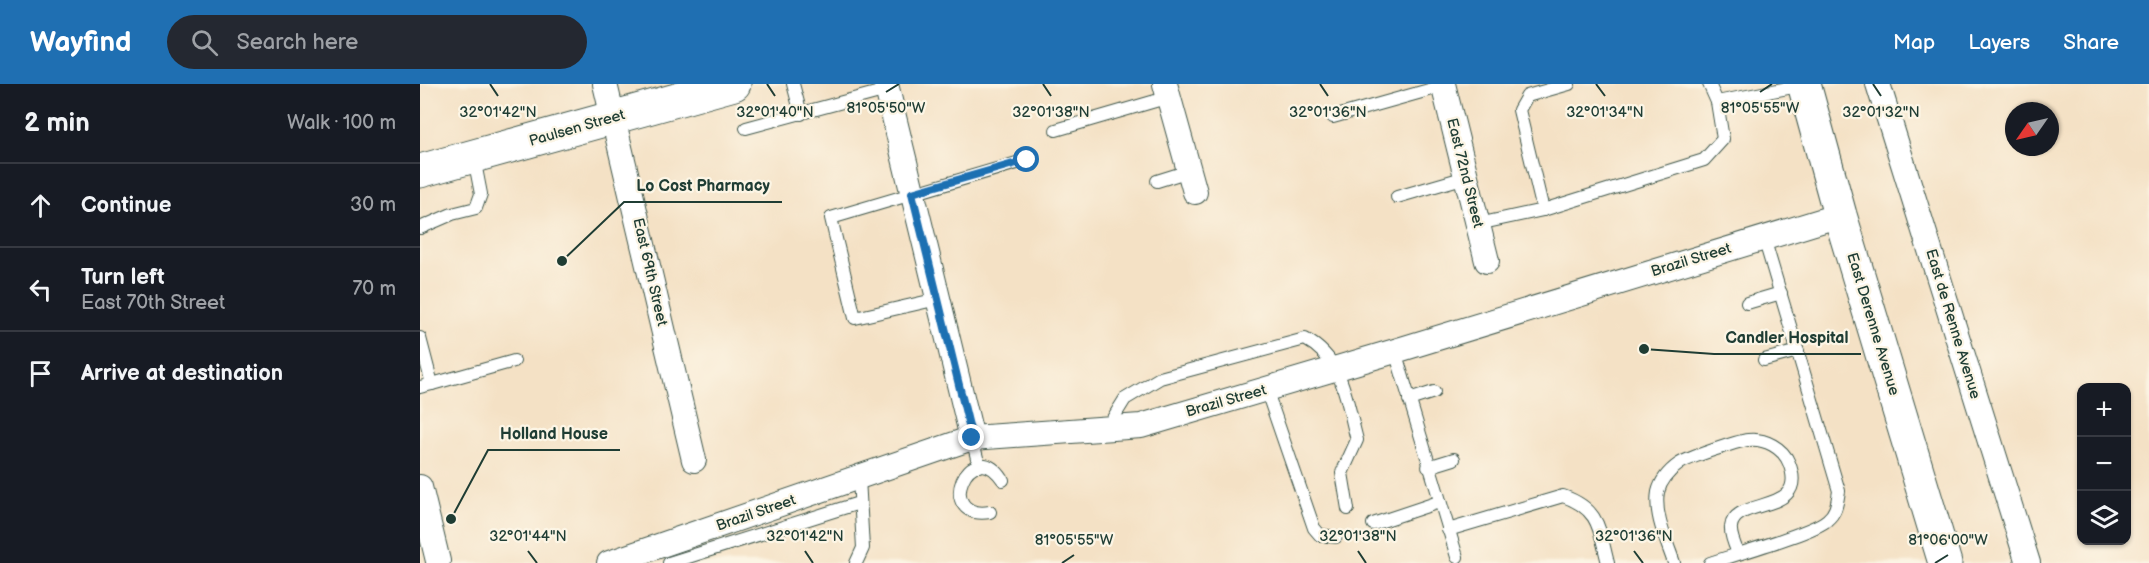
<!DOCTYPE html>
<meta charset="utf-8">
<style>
:root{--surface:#171b24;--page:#242831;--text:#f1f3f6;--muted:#9ea1a6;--line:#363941;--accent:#1f6fb2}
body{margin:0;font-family:"Balsamiq Sans",sans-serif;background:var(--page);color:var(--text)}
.controls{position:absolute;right:18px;bottom:18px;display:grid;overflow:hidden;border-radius:12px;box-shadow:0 2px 4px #0004}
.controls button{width:54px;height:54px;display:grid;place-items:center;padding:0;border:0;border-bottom:2px solid var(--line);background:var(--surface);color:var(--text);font:30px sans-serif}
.compass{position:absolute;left:1585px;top:18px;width:54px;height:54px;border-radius:50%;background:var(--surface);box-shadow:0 2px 4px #0004;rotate:236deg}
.stop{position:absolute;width:18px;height:18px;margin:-14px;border:4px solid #1f6fb2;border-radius:50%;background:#fff}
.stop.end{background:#1f6fb2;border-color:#fff;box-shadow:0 2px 6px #0008}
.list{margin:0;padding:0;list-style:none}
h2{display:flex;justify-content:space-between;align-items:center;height:78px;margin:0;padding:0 24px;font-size:26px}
h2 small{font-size:20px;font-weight:400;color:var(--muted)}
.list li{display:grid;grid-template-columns:39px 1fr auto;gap:18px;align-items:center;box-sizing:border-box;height:84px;padding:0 24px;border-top:2px solid var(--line)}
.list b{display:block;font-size:22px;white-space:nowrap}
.list p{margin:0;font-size:20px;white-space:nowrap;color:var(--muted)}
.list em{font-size:20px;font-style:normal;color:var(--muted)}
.icon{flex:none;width:33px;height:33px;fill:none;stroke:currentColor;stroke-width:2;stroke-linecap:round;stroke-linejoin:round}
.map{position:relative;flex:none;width:1729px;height:479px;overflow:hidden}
header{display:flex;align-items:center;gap:36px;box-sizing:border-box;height:84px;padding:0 30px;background:var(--accent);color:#fff}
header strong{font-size:28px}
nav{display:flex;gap:33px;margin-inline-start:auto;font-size:21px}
.search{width:420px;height:54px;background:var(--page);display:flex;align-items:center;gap:15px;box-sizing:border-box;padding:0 21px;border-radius:33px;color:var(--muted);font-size:22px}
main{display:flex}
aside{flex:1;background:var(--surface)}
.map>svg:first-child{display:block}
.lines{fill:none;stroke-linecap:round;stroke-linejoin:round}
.lane-casing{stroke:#3f564a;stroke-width:14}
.street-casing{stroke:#3f564a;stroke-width:26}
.secondary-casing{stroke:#3f564a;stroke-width:35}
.highway-casing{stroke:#3f564a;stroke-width:35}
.lane{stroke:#fff;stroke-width:12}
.street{stroke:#fff;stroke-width:24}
.secondary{stroke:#fff;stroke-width:33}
.highway{stroke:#fff;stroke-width:33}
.route{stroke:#1f6fb2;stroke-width:8}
.ticks{fill:none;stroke:#1f3d34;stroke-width:2}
.labels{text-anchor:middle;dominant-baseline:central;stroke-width:4.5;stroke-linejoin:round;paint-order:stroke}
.street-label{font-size:15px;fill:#1f3d34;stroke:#fcf5e5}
.ticks-label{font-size:15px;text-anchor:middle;fill:#1f3d34;stroke:#fcf5e5;stroke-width:4.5;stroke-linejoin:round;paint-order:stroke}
.leader{fill:none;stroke:#1f3d34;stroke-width:2}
.callout-dot{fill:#1f3d34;stroke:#fcf5e5;stroke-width:2}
.callout-label{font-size:16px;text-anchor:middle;font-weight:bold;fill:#1f3d34;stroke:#fcf5e5;stroke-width:4.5;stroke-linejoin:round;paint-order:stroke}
</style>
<header>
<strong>Wayfind</strong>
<div class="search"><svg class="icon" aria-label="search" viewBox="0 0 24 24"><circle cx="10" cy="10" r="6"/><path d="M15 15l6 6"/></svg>Search here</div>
<nav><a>Map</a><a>Layers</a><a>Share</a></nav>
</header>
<main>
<aside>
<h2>2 min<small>Walk · 100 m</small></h2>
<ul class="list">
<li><svg class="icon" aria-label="ahead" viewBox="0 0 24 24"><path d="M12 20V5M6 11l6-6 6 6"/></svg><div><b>Continue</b></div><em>30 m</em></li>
<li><svg class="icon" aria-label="left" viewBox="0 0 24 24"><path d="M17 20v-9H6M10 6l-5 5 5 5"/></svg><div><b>Turn left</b><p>East 70th Street</p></div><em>70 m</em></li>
<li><svg class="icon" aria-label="arrive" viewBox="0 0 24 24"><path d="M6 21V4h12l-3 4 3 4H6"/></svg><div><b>Arrive at destination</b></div></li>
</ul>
</aside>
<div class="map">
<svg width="1729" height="479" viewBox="0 0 1729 479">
<rect width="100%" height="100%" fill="#fcf5e5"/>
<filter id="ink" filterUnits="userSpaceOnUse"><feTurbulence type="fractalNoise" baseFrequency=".0167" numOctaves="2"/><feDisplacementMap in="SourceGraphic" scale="12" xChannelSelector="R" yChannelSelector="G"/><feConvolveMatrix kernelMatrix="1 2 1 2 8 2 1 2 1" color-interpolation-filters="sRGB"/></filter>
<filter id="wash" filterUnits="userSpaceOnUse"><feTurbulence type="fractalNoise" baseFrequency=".008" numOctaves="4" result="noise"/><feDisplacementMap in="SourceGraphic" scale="24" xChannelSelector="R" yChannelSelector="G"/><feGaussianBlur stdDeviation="1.35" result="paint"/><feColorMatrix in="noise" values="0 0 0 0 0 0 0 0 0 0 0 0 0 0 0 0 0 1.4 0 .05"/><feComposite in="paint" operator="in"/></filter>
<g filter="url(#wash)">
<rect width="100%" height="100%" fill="#f4e1c5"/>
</g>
<g filter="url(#ink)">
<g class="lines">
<defs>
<g id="lane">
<polyline points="373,0 381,30"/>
<polyline points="1297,18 1383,1"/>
<polyline points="913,33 1023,2"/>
<polyline points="326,44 467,6"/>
<polyline points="636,46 749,13"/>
<polyline points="737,97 769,87"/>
<polyline points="977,113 1046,93"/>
<polyline points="1123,126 1284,76 1303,55 1297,18 1289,0"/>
<polyline points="1058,140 1123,126 1099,26 1107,12 1149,0"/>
<polyline points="0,144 32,130 56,124 61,110 54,74"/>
<polyline points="518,215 435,234 411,134 607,76"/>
<polyline points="1327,219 1361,209"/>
<polyline points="0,254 12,300 0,303"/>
<polyline points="975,267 1037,473"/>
<polyline points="1344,276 1378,267"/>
<polyline points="12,300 94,277"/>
<polyline points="846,305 894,444 900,451 916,453"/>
<polyline points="989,316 1014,308"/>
<path d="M687,344L705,315L740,294L885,255C924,276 926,316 937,356L922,389L928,425"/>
<polyline points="552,354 559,382"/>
<polyline points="1008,383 1034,375"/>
<path d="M570,428C512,437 550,346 583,396"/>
<polyline points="953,440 1019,418"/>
<path d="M1028,446L1143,412C1180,425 1179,445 1188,479"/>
<polyline points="249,479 439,419"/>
<polyline points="436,479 443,464 439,394"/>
<path d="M1254,479C1247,458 1234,431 1238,408C1241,396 1249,387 1259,380C1267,374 1318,357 1328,356C1345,354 1363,364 1369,379C1390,432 1314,412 1311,443C1310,451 1315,462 1318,469"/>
<path d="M1290,479C1313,471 1393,449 1407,436C1417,428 1417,418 1419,407L1344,154"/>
</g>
<g id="street">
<polyline points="185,0 274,376"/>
<polyline points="466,0 552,354"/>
<polyline points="745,0 775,108"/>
<polyline points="1023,0 1067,177"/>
<polyline points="1458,0 1608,479"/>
<polyline points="0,403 18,477"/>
<polyline points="189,479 552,354 721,342 975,267 1420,131"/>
</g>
<polyline id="secondary" points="0,87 314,0"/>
<polyline id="highway" points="1384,0 1420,131 1525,479"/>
</defs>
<use href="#lane" class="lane-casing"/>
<use href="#street" class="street-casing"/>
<use href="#secondary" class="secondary-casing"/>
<use href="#highway" class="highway-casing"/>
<use href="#lane" class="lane"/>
<use href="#street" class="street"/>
<use href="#secondary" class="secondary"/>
<use href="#highway" class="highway"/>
</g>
</g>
<g class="lines" filter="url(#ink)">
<polyline class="route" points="552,354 492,109 607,76"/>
</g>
<path class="ticks" d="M70,0L78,12M347,0L355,12M623,0L631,12M900,0L908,12M1176,0L1185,12M1453,0L1461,12M466,8L479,0M1340,8L1352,0M108,467L117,479M385,467L393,479M938,467L946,479M1214,467L1223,479M642,479L654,471M1515,479L1528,471"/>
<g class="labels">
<g class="street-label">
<text transform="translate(157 44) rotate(-16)">Paulsen Street</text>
<text transform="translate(1045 89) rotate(76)">East 72nd Street</text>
<text transform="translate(1271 176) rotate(-17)">Brazil Street</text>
<text transform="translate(230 188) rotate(77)">East 69th Street</text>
<text transform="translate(1453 240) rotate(73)">East Derenne Avenue</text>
<text transform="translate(1533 240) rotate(73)">East de Renne Avenue</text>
<text transform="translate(806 317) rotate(-16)">Brazil Street</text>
<text transform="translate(336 429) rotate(-19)">Brazil Street</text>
</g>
</g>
<g class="ticks-label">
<text x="466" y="29">81°05'50"W</text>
<text x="1340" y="29">81°05'55"W</text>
<text x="78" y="33">32°01'42"N</text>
<text x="355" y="33">32°01'40"N</text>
<text x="631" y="33">32°01'38"N</text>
<text x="908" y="33">32°01'36"N</text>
<text x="1185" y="33">32°01'34"N</text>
<text x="1461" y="33">32°01'32"N</text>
<text x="108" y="457">32°01'44"N</text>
<text x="385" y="457">32°01'42"N</text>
<text x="938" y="457">32°01'38"N</text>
<text x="1214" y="457">32°01'36"N</text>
<text x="654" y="461">81°05'55"W</text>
<text x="1528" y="461">81°06'00"W</text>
</g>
<path class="leader" d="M142 177L204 118H362M1224 265L1294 270H1441M31 435L68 366H200"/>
<g class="callout-dot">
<circle cx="142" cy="177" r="6"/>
<circle cx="1224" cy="265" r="6"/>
<circle cx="31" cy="435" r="6"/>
</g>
<g class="callout-label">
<text x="283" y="107">Lo Cost Pharmacy</text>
<text x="1367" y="259">Candler Hospital</text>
<text x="134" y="355">Holland House</text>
</g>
</svg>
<div class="controls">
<button>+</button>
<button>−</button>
<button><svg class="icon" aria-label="layers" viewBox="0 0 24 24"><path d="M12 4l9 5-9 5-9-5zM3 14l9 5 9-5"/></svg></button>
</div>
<svg class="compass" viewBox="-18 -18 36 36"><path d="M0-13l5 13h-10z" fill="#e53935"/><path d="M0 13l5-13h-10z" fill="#9ea1a6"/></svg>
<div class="stop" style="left:607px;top:76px"></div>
<div class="stop end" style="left:552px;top:354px"></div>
</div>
</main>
